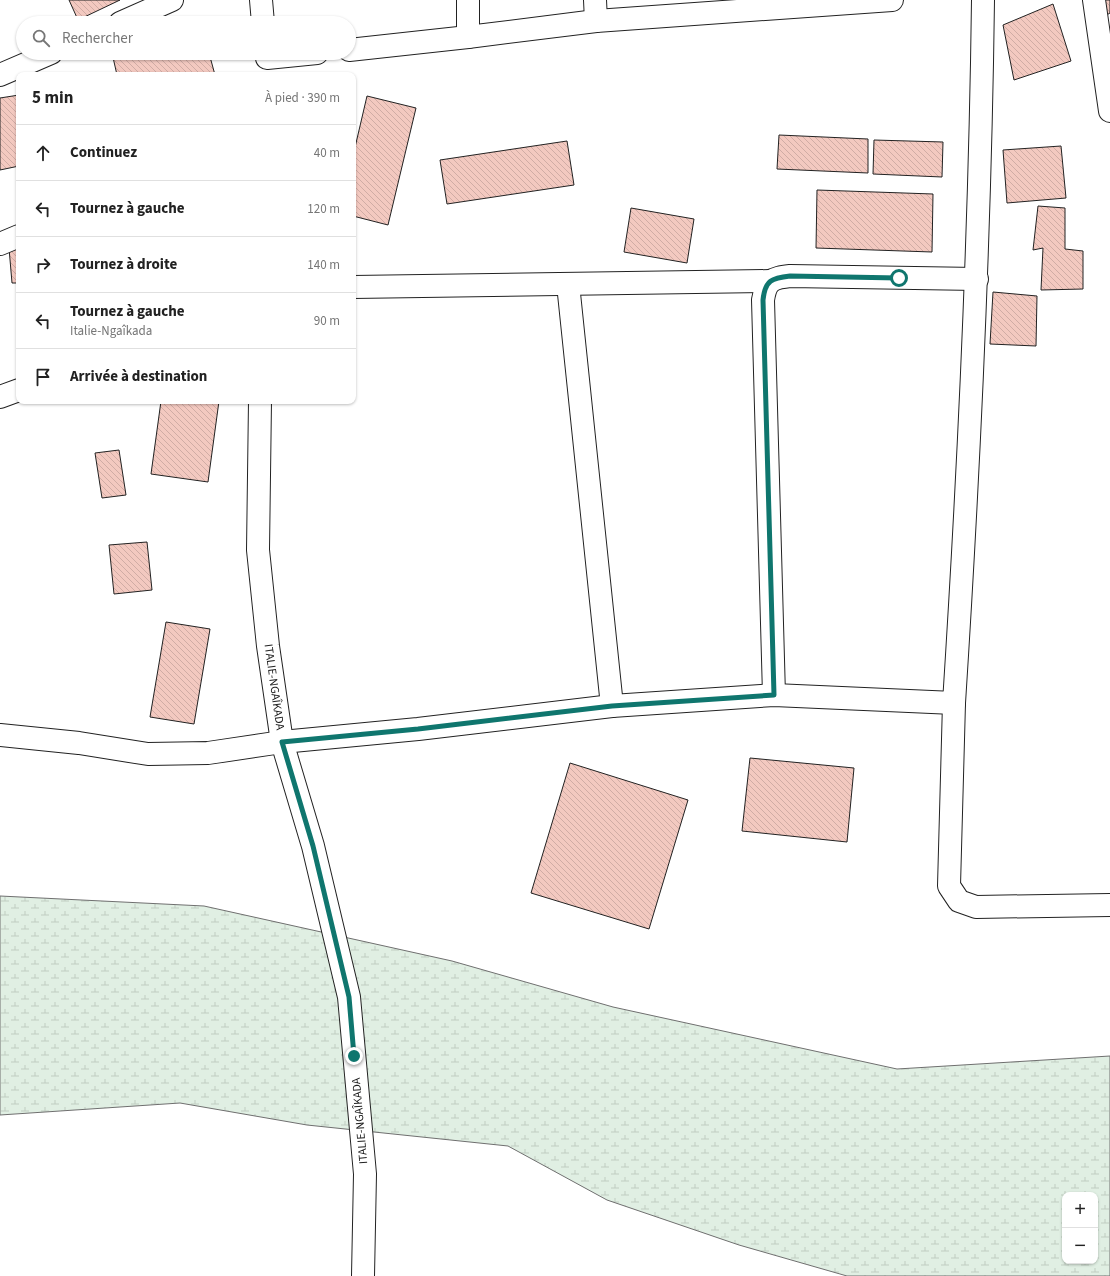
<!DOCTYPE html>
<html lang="fr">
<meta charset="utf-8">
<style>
:root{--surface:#fff;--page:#f2f2f2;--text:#222;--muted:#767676;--line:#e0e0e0}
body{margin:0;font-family:"Source Sans 3",sans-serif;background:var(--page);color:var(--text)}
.controls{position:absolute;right:12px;bottom:12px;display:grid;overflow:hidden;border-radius:8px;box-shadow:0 1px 3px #0004}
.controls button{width:36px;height:36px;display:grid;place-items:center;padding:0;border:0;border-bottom:1px solid var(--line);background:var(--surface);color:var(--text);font:20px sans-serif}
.stop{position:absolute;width:12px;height:12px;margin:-9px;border:3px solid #0f766e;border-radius:50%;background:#fff}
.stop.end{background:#0f766e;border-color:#fff;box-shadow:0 1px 4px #0008}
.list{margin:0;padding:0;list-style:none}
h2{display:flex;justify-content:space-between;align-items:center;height:52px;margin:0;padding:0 16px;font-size:17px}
h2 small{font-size:13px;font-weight:400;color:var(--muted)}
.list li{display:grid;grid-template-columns:26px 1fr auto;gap:12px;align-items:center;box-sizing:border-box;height:56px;padding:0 16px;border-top:1px solid var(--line)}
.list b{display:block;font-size:15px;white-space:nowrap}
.list p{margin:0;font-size:13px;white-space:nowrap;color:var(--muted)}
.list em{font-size:13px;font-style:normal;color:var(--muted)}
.icon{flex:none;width:22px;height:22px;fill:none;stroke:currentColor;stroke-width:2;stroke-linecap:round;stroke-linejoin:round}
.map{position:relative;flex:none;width:1110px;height:1276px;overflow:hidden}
.search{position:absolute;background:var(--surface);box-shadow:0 1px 3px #0004;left:16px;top:16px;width:340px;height:44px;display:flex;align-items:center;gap:10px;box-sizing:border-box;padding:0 14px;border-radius:22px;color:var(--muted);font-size:15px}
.panel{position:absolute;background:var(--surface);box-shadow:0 1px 3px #0004;left:16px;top:72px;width:340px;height:332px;border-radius:8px}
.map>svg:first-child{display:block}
.wetland{fill:url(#wetland-marsh);stroke:#6f6f6f;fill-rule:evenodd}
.building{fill:url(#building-back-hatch);stroke:#222}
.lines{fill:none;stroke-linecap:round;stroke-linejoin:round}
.minor-casing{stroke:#222;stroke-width:24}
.minor{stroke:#fff;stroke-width:22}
.route{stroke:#0f766e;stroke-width:5}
.labels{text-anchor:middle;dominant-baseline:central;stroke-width:3;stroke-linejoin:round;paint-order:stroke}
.street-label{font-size:12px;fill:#222;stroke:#fff}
</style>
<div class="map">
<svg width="1110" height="1276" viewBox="0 0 1110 1276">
<defs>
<pattern id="wetland-marsh" width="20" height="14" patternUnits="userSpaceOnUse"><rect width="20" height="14" fill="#e0efe3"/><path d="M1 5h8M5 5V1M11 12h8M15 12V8" fill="none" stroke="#c0cdc2"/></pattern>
<pattern id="building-back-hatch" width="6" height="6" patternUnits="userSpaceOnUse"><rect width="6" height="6" fill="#f3c9c0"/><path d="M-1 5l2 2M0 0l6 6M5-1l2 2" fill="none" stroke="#d0aca5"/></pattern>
</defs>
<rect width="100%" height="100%" fill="#fff"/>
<path class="wetland" d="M0,896L204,906L452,961L613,1007L897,1069L1110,1056V1276H847L739,1245L607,1200L508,1146L307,1125L180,1103L0,1115ZM1065,1195H1095V1261H1065Z"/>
<g class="building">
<polygon points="69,0 120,0 78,20"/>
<polygon points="1098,0 1110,0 1110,13 1100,19"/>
<polygon points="1053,4 1071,61 1014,80 1003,25"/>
<polygon points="112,53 209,53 215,75 117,75"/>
<polygon points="19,95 19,166 0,170 0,98"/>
<polygon points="367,96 416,108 388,225 353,216 353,156"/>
<polygon points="779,135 868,139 868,173 777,169"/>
<polygon points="874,140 943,142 942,177 873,174"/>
<polygon points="567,141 574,185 447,204 440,160"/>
<polygon points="1061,146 1066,198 1007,203 1003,150"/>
<polygon points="817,190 933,194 932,252 816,248"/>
<polygon points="1038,206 1065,208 1065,249 1083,251 1083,289 1041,290 1043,248 1033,250"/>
<polygon points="631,208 694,219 687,263 624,252"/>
<polygon points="19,247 19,283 12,283 9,248"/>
<polygon points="993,292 1037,296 1036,346 990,344"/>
<polygon points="161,401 219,401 208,482 151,474"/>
<polygon points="119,450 126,495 102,498 95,453"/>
<polygon points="147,542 152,590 114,594 109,545"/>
<polygon points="166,622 210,629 194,724 150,717"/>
<polygon points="750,758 854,768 847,842 742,831"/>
<polygon points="570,763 688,800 649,929 531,893"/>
</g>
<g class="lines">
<defs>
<g id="minor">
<polyline points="261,0 263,23"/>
<polyline points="595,0 596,21"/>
<polyline points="1094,0 1110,111"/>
<polyline points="120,23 172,0"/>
<polyline points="468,37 468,0"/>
<polyline points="349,50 468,37 596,21 892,0"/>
<polyline points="267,58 317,53"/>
<polyline points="0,75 51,53"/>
<polyline points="0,244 19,236"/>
<polyline points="568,284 612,706"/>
<polyline points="353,287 771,281"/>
<polyline points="0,397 19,390"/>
<polyline points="260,401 258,550 268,646 282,742 313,846 349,997 365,1174 363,1276"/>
<path d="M774,695L763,300C766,280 772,278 790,276L977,279"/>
<polyline points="954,703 949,886 959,901 976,907 1110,905"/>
<path d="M0,735L79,743L148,754L208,753L282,742L418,729L612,706L774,695L954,703C969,469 980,235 983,0"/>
</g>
</defs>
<use href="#minor" class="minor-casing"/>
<use href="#minor" class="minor"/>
</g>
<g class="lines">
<path class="route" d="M354,1056L349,997L313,846L282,742L418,729L612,706L774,695L763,300C765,280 772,278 790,276L899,278"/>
</g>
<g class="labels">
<g class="street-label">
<text transform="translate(274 687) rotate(82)">ITALIE-NGAÎKADA</text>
<text transform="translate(360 1121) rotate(-95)">ITALIE-NGAÎKADA</text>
</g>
</g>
</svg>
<div class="controls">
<button>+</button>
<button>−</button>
</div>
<div class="stop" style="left:899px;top:278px"></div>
<div class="stop end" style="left:354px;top:1056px"></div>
<div class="search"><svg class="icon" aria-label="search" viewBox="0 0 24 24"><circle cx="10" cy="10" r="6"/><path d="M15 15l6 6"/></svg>Rechercher</div>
<section class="panel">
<h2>5 min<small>À pied · 390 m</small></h2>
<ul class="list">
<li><svg class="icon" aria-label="ahead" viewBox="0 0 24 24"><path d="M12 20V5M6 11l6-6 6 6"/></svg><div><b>Continuez</b></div><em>40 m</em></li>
<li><svg class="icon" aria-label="left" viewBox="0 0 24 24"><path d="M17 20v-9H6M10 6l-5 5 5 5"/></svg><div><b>Tournez à gauche</b></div><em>120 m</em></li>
<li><svg class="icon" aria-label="right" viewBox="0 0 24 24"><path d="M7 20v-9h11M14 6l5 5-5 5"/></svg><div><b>Tournez à droite</b></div><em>140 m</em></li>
<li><svg class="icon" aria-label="left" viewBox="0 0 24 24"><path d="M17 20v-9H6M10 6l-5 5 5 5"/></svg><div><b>Tournez à gauche</b><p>Italie-Ngaîkada</p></div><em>90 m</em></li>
<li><svg class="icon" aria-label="arrive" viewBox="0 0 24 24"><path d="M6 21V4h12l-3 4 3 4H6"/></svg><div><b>Arrivée à destination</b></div></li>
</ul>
</section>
</div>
